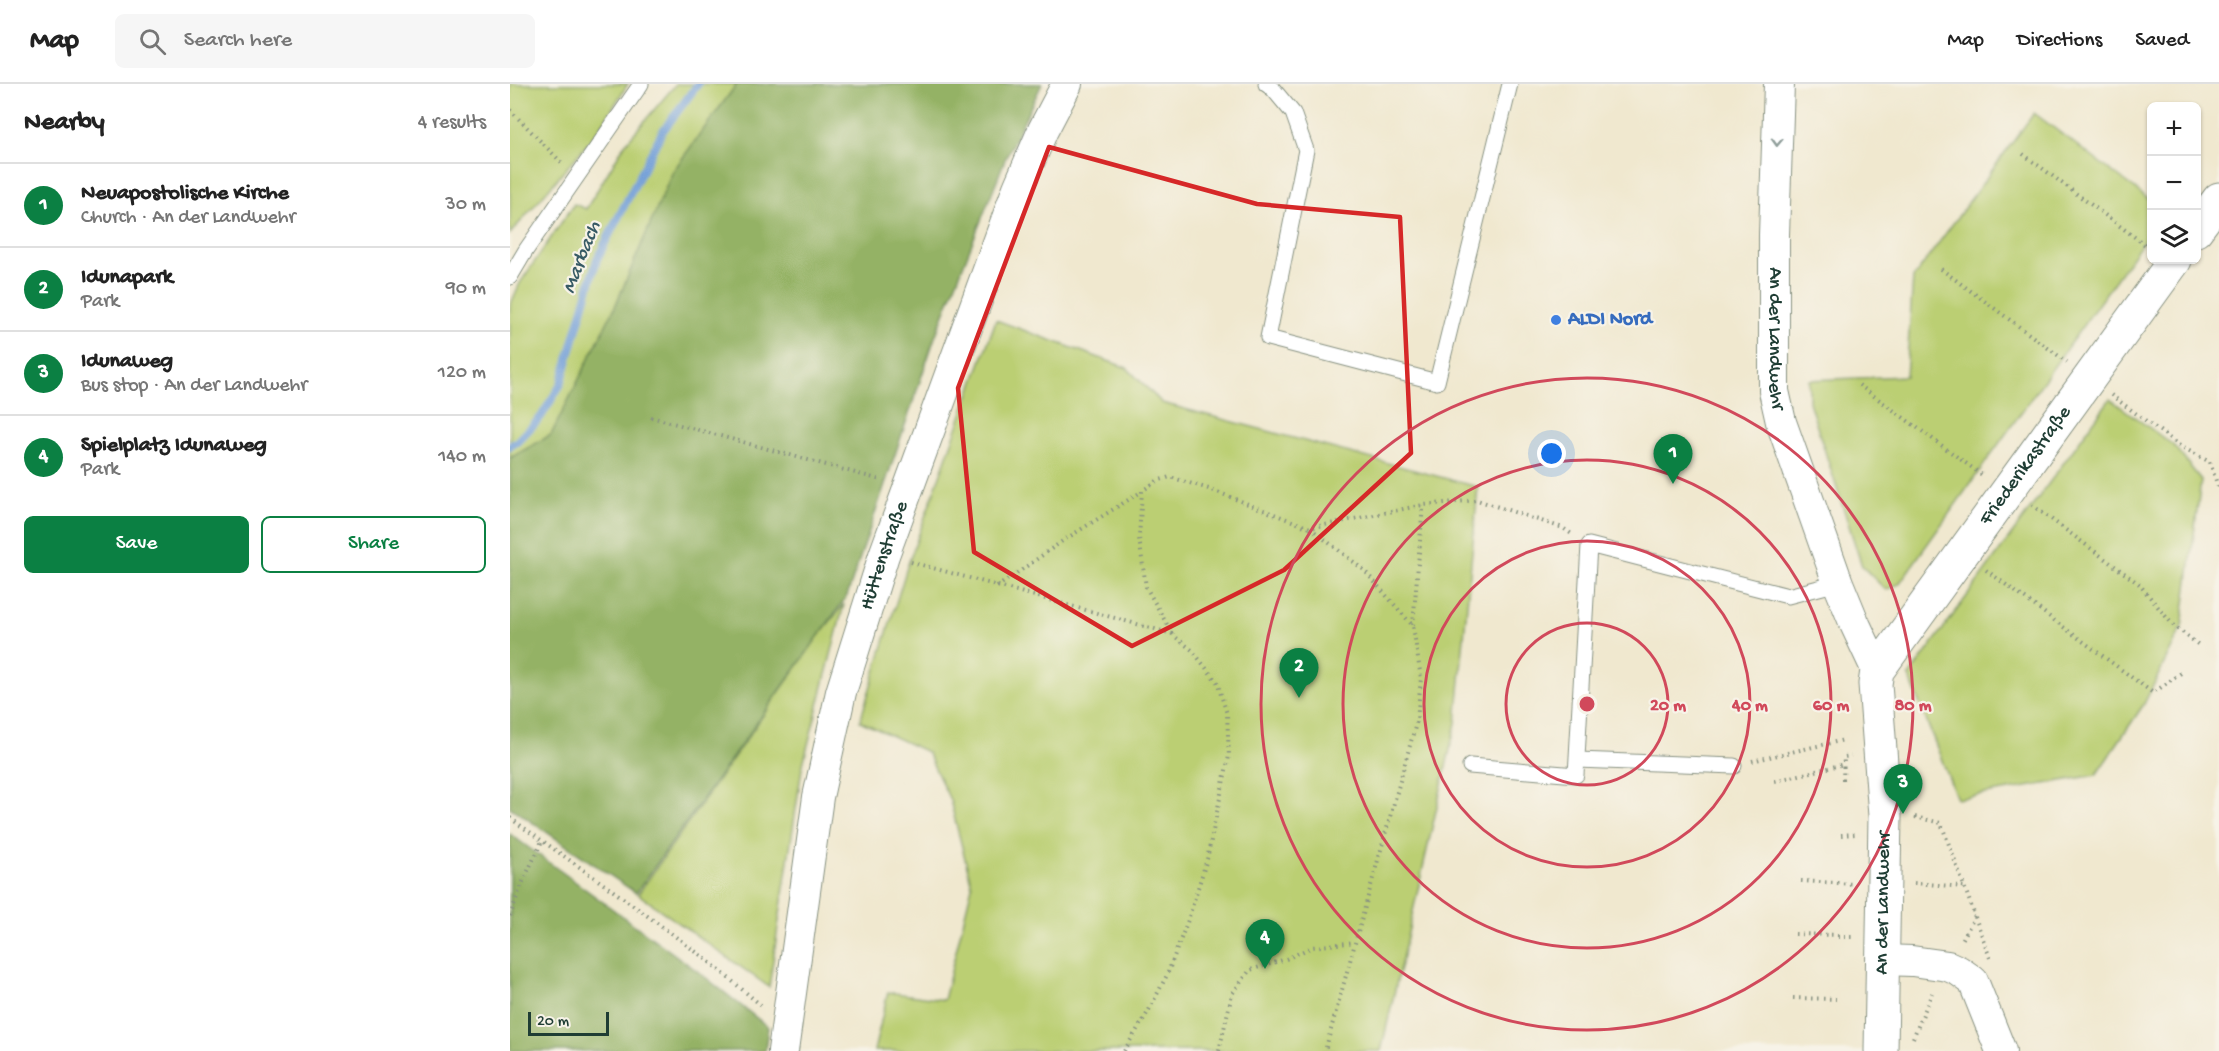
<!DOCTYPE html>
<meta charset="utf-8">
<style>
:root{--surface:#fff;--page:#f6f6f6;--text:#222;--muted:#767676;--line:#e0e0e0;--accent:#0b8043}
body{margin:0;font-family:"Gochi Hand",sans-serif;background:var(--page);color:var(--text)}
.controls{position:absolute;right:18px;top:18px;display:grid;overflow:hidden;border-radius:9px;box-shadow:0 2px 4px #0004}
.controls button{width:54px;height:54px;display:grid;place-items:center;padding:0;border:0;border-bottom:2px solid var(--line);background:var(--surface);color:var(--text);font:30px sans-serif}
.scale{position:absolute;left:18px;bottom:15px;width:81px;box-sizing:border-box;padding-left:6px;border:3px solid #1f3d34;border-top:0;font-size:16px;line-height:21px;white-space:nowrap;color:#1f3d34;-webkit-text-stroke:4px #f7f3e8;paint-order:stroke}
.you{position:absolute;left:1042px;top:370px;width:21px;height:21px;margin:-15px;border:4px solid #fff;border-radius:50%;background:#1a73e8;box-shadow:0 0 0 9px #1a73e833}
.badge{display:grid;place-items:center;width:39px;height:39px;border-radius:50%;background:var(--accent);color:#fff;font-size:20px;font-weight:700}
.pin{position:absolute;translate:-50% -50px;filter:drop-shadow(0 2px 3px #0008)}
.pin::after{content:'';position:absolute;top:32px;width:21px;height:18px;background:inherit;clip-path:polygon(0 0,100% 0,50% 100%)}
.list{margin:0;padding:0;list-style:none}
h2{display:flex;justify-content:space-between;align-items:center;height:78px;margin:0;padding:0 24px;font-size:26px}
h2 small{font-size:20px;font-weight:400;color:var(--muted)}
.list li{display:grid;grid-template-columns:39px 1fr auto;gap:18px;align-items:center;box-sizing:border-box;height:84px;padding:0 24px;border-top:2px solid var(--line)}
.list b{display:block;font-size:22px;white-space:nowrap}
.list p{margin:0;font-size:20px;white-space:nowrap;color:var(--muted)}
.list em{font-size:20px;font-style:normal;color:var(--muted)}
.actions{display:flex;gap:12px;padding:18px 24px}
.actions a{flex:1;padding:14px 0;border:2px solid var(--accent);border-radius:9px;text-align:center;font-size:21px;color:var(--accent)}
.actions .main{background:var(--accent);color:#fff}
.icon{flex:none;width:33px;height:33px;fill:none;stroke:currentColor;stroke-width:2;stroke-linecap:round;stroke-linejoin:round}
.map{position:relative;flex:none;width:1709px;height:967px;overflow:hidden}
header{display:flex;align-items:center;gap:36px;box-sizing:border-box;height:84px;padding:0 30px;background:var(--surface);border-bottom:2px solid var(--line)}
header strong{font-size:28px}
nav{display:flex;gap:33px;margin-inline-start:auto;font-size:21px}
.search{width:420px;height:54px;background:var(--page);display:flex;align-items:center;gap:15px;box-sizing:border-box;padding:0 21px;border-radius:9px;color:var(--muted);font-size:22px}
main{display:flex}
aside{flex:1;background:var(--surface)}
.map>svg:first-child{display:block}
.green{fill:#bbcf73;stroke:#6d8654;stroke-width:1.5}
.forest{fill:#94b265;stroke:#5a784c;stroke-width:1.5}
.lines{fill:none;stroke-linecap:round;stroke-linejoin:round}
.stream{stroke:#6f9dd7;stroke-width:8}
.lane-casing{stroke:#889282;stroke-width:17}
.street-casing{stroke:#889282;stroke-width:32}
.secondary-casing{stroke:#889282;stroke-width:35}
.path{stroke:#889282;stroke-width:4;stroke-dasharray:1.5 4.5;stroke-linecap:butt}
.lane{stroke:#fff;stroke-width:15}
.street{stroke:#fff;stroke-width:30}
.secondary{stroke:#fff;stroke-width:33}
.oneway{stroke:#8f9e9a}
.marked{fill:none;stroke:#d62828;stroke-width:4.5;stroke-linejoin:round}
.ring{fill:none;stroke:#d1495b;stroke-width:3}
.shop-dot{fill:#3f7fe0;stroke:#f7f3e8;stroke-width:2}
.labels{text-anchor:middle;dominant-baseline:central;stroke-width:4.5;stroke-linejoin:round;paint-order:stroke}
.shop-label{font-size:20px;font-weight:bold;fill:#366cbe;stroke:#f7f3e8;text-anchor:start}
.street-label{font-size:20px;fill:#1f3d34;stroke:#f7f3e8}
.water-label{font-size:21px;font-style:italic;fill:#375a65;stroke:#f7f3e8}
.centre{fill:#d1495b;stroke:#f7f3e8;stroke-width:3}
.ring-label{font-size:18px;text-anchor:middle;font-weight:bold;fill:#d1495b;stroke:#f7f3e8;stroke-width:4.5;stroke-linejoin:round;paint-order:stroke}
</style>
<header>
<strong>Map</strong>
<div class="search"><svg class="icon" aria-label="search" viewBox="0 0 24 24"><circle cx="10" cy="10" r="6"/><path d="M15 15l6 6"/></svg>Search here</div>
<nav><a>Map</a><a>Directions</a><a>Saved</a></nav>
</header>
<main>
<aside>
<h2>Nearby<small>4 results</small></h2>
<ul class="list">
<li><span class="badge">1</span><div><b>Neuapostolische Kirche</b><p>Church · An der Landwehr</p></div><em>30 m</em></li>
<li><span class="badge">2</span><div><b>Idunapark</b><p>Park</p></div><em>90 m</em></li>
<li><span class="badge">3</span><div><b>Idunaweg</b><p>Bus stop · An der Landwehr</p></div><em>120 m</em></li>
<li><span class="badge">4</span><div><b>Spielplatz Idunaweg</b><p>Park</p></div><em>140 m</em></li>
</ul>
<div class="actions"><a class="main">Save</a><a>Share</a></div>
</aside>
<div class="map">
<svg width="1709" height="967" viewBox="0 0 1709 967">
<rect width="100%" height="100%" fill="#f7f3e8"/>
<filter id="ink" filterUnits="userSpaceOnUse"><feTurbulence type="fractalNoise" baseFrequency=".0167" numOctaves="2"/><feDisplacementMap in="SourceGraphic" scale="12" xChannelSelector="R" yChannelSelector="G"/><feConvolveMatrix kernelMatrix="1 2 1 2 8 2 1 2 1" color-interpolation-filters="sRGB"/></filter>
<filter id="wash" filterUnits="userSpaceOnUse"><feTurbulence type="fractalNoise" baseFrequency=".008" numOctaves="4" result="noise"/><feDisplacementMap in="SourceGraphic" scale="24" xChannelSelector="R" yChannelSelector="G"/><feGaussianBlur stdDeviation="1.35" result="paint"/><feColorMatrix in="noise" values="0 0 0 0 0 0 0 0 0 0 0 0 0 0 0 0 0 1.4 0 .05"/><feComposite in="paint" operator="in"/></filter>
<g filter="url(#wash)">
<rect width="100%" height="100%" fill="#f0e8cf"/>
<g class="green">
<polygon points="0,0 118,0 86,50 0,150"/>
<polygon points="166,0 227,0 163,87 104,225 41,351 0,374 0,222 10,199 64,120 76,125 115,60"/>
<polygon points="1524,29 1641,117 1641,146 1389,500 1376,506 1352,482 1299,318 1299,296 1396,292 1403,194"/>
<polygon points="486,236 617,284 652,319 968,403 946,639 871,967 364,967 378,908 434,916 462,802 440,716 417,668 350,637 397,483"/>
<polygon points="1600,315 1663,361 1691,396 1672,543 1634,620 1586,691 1447,715 1399,592"/>
<polygon points="334,520 292,684 259,903 128,810 308,553"/>
</g>
<g class="forest">
<polygon points="227,0 532,0 496,73 425,253 337,512 126,809 0,723 0,374 41,351 104,225 163,87"/>
<polygon points="0,750 190,889 258,943 255,967 0,967"/>
</g>
<g class="lines">
<polyline class="stream" points="0,362 7,358 31,333 51,300 87,175 152,48 188,0"/>
</g>
</g>
<g filter="url(#ink)">
<g class="lines">
<defs>
<g id="lane">
<polyline points="756,0 763,5 783,29 796,66 758,254 927,298 1000,0"/>
<polyline points="0,193 16,166 131,0"/>
<polyline points="1068,676 1224,682"/>
<polyline points="960,682 1066,691 1079,461 1278,512 1328,499"/>
</g>
<g id="street">
<path id="s1" d="M1269,0L1264,151V307L1271,338L1328,499L1344,538L1367,587"/>
<polyline points="1373,876 1402,877 1438,882 1449,887 1463,897 1491,967"/>
<path id="s2" d="M273,967L308,713L331,608L374,471L508,104L533,46L557,0"/>
</g>
<g id="secondary">
<polyline points="1686,146 1709,115"/>
<path id="s3" d="M1371,967L1375,732L1365,600L1367,587L1665,176"/>
</g>
</defs>
<use href="#lane" class="lane-casing"/>
<use href="#street" class="street-casing"/>
<use href="#secondary" class="secondary-casing"/>
<g class="path">
<polyline points="0,26 52,79"/>
<polyline points="1513,70 1638,163"/>
<polyline points="1431,185 1557,278"/>
<polyline points="1349,301 1472,391"/>
<polyline points="1601,311 1670,362 1700,378 1708,403"/>
<polyline points="141,333 371,396"/>
<polyline points="1522,421 1629,500 1663,541 1690,562"/>
<polyline points="800,444 854,486 903,542 911,594 907,636 815,967"/>
<polyline points="401,478 663,550"/>
<polyline points="1476,486 1643,609 1671,589"/>
<polyline points="487,503 554,456 631,408"/>
<polyline points="903,541 913,421"/>
<polyline points="1242,677 1334,656"/>
<polyline points="1333,696 1334,673 1341,672"/>
<polyline points="1265,697 1334,680"/>
<polyline points="1405,733 1431,739 1465,832 1451,858"/>
<polyline points="0,734 116,816 197,876 252,922"/>
<polyline points="1331,751 1345,750"/>
<polyline points="1291,797 1344,800"/>
<polyline points="1404,799 1454,803"/>
<polyline points="0,832 11,802 32,757"/>
<polyline points="1465,833 1480,874"/>
<polyline points="1285,850 1328,851"/>
<polyline points="1328,853 1342,853"/>
<polyline points="1283,914 1326,915"/>
<polyline points="1403,954 1422,909"/>
<polyline points="614,967 638,928 657,891 678,836 697,775 719,672 717,630 707,598 682,566 663,551 636,503 629,454 632,407 647,397 660,393 702,406 800,444 913,421 967,416 1053,444 1063,451"/>
<polyline points="709,967 722,910 740,886 776,875 802,863 845,858"/>
</g>
<use href="#lane" class="lane"/>
<use href="#street" class="street"/>
<use href="#secondary" class="secondary"/>
</g>
<defs><path id="oneway-chevron" d="M-2-3.5L2.5 0L-2 3.5" fill="none" stroke-width="1.6" stroke-linecap="round" stroke-linejoin="round" transform="scale(1.5)"/></defs>
<use class="oneway" href="#oneway-chevron" transform="translate(1267 58) rotate(92)"/>
</g>
<path class="marked" d="M539,63L747,120L890,133L901,369L774,486L622,562L464,468L448,304Z"/>
<g class="ring">
<circle cx="1077" cy="620" r="81"/>
<circle cx="1077" cy="620" r="163"/>
<circle cx="1077" cy="620" r="244"/>
<circle cx="1077" cy="620" r="326"/>
</g>
<circle class="shop-dot" cx="1046" cy="236" r="6"/>
<g class="labels">
<g class="shop-label">
<text x="1058" y="236">ALDI Nord</text>
</g>
<g class="street-label">
<text stroke="none"><textPath href="#s1" startOffset="255">An der Landwehr</textPath></text>
<text stroke="none"><textPath href="#s3" startOffset="634">Friederikastraße</textPath></text>
<text stroke="none"><textPath href="#s2" startOffset="507">Hüttenstraße</textPath></text>
<text stroke="none"><textPath href="#s3" startOffset="148">An der Landwehr</textPath></text>
</g>
<g class="water-label">
<text transform="translate(73 174) rotate(-69)">Marbach</text>
</g>
</g>
<circle cx="1077" cy="620" r="9" class="centre"/>
<g class="ring-label">
<text x="1158" y="626">20 m</text>
<text x="1240" y="626">40 m</text>
<text x="1321" y="626">60 m</text>
<text x="1403" y="626">80 m</text>
</g>
</svg>
<div class="controls">
<button>+</button>
<button>−</button>
<button><svg class="icon" aria-label="layers" viewBox="0 0 24 24"><path d="M12 4l9 5-9 5-9-5zM3 14l9 5 9-5"/></svg></button>
</div>
<div class="scale">20 m</div>
<div class="you"></div>
<div class="pin badge" style="left:1163px;top:400px">1</div>
<div class="pin badge" style="left:789px;top:614px">2</div>
<div class="pin badge" style="left:1393px;top:730px">3</div>
<div class="pin badge" style="left:755px;top:885px">4</div>
</div>
</main>
